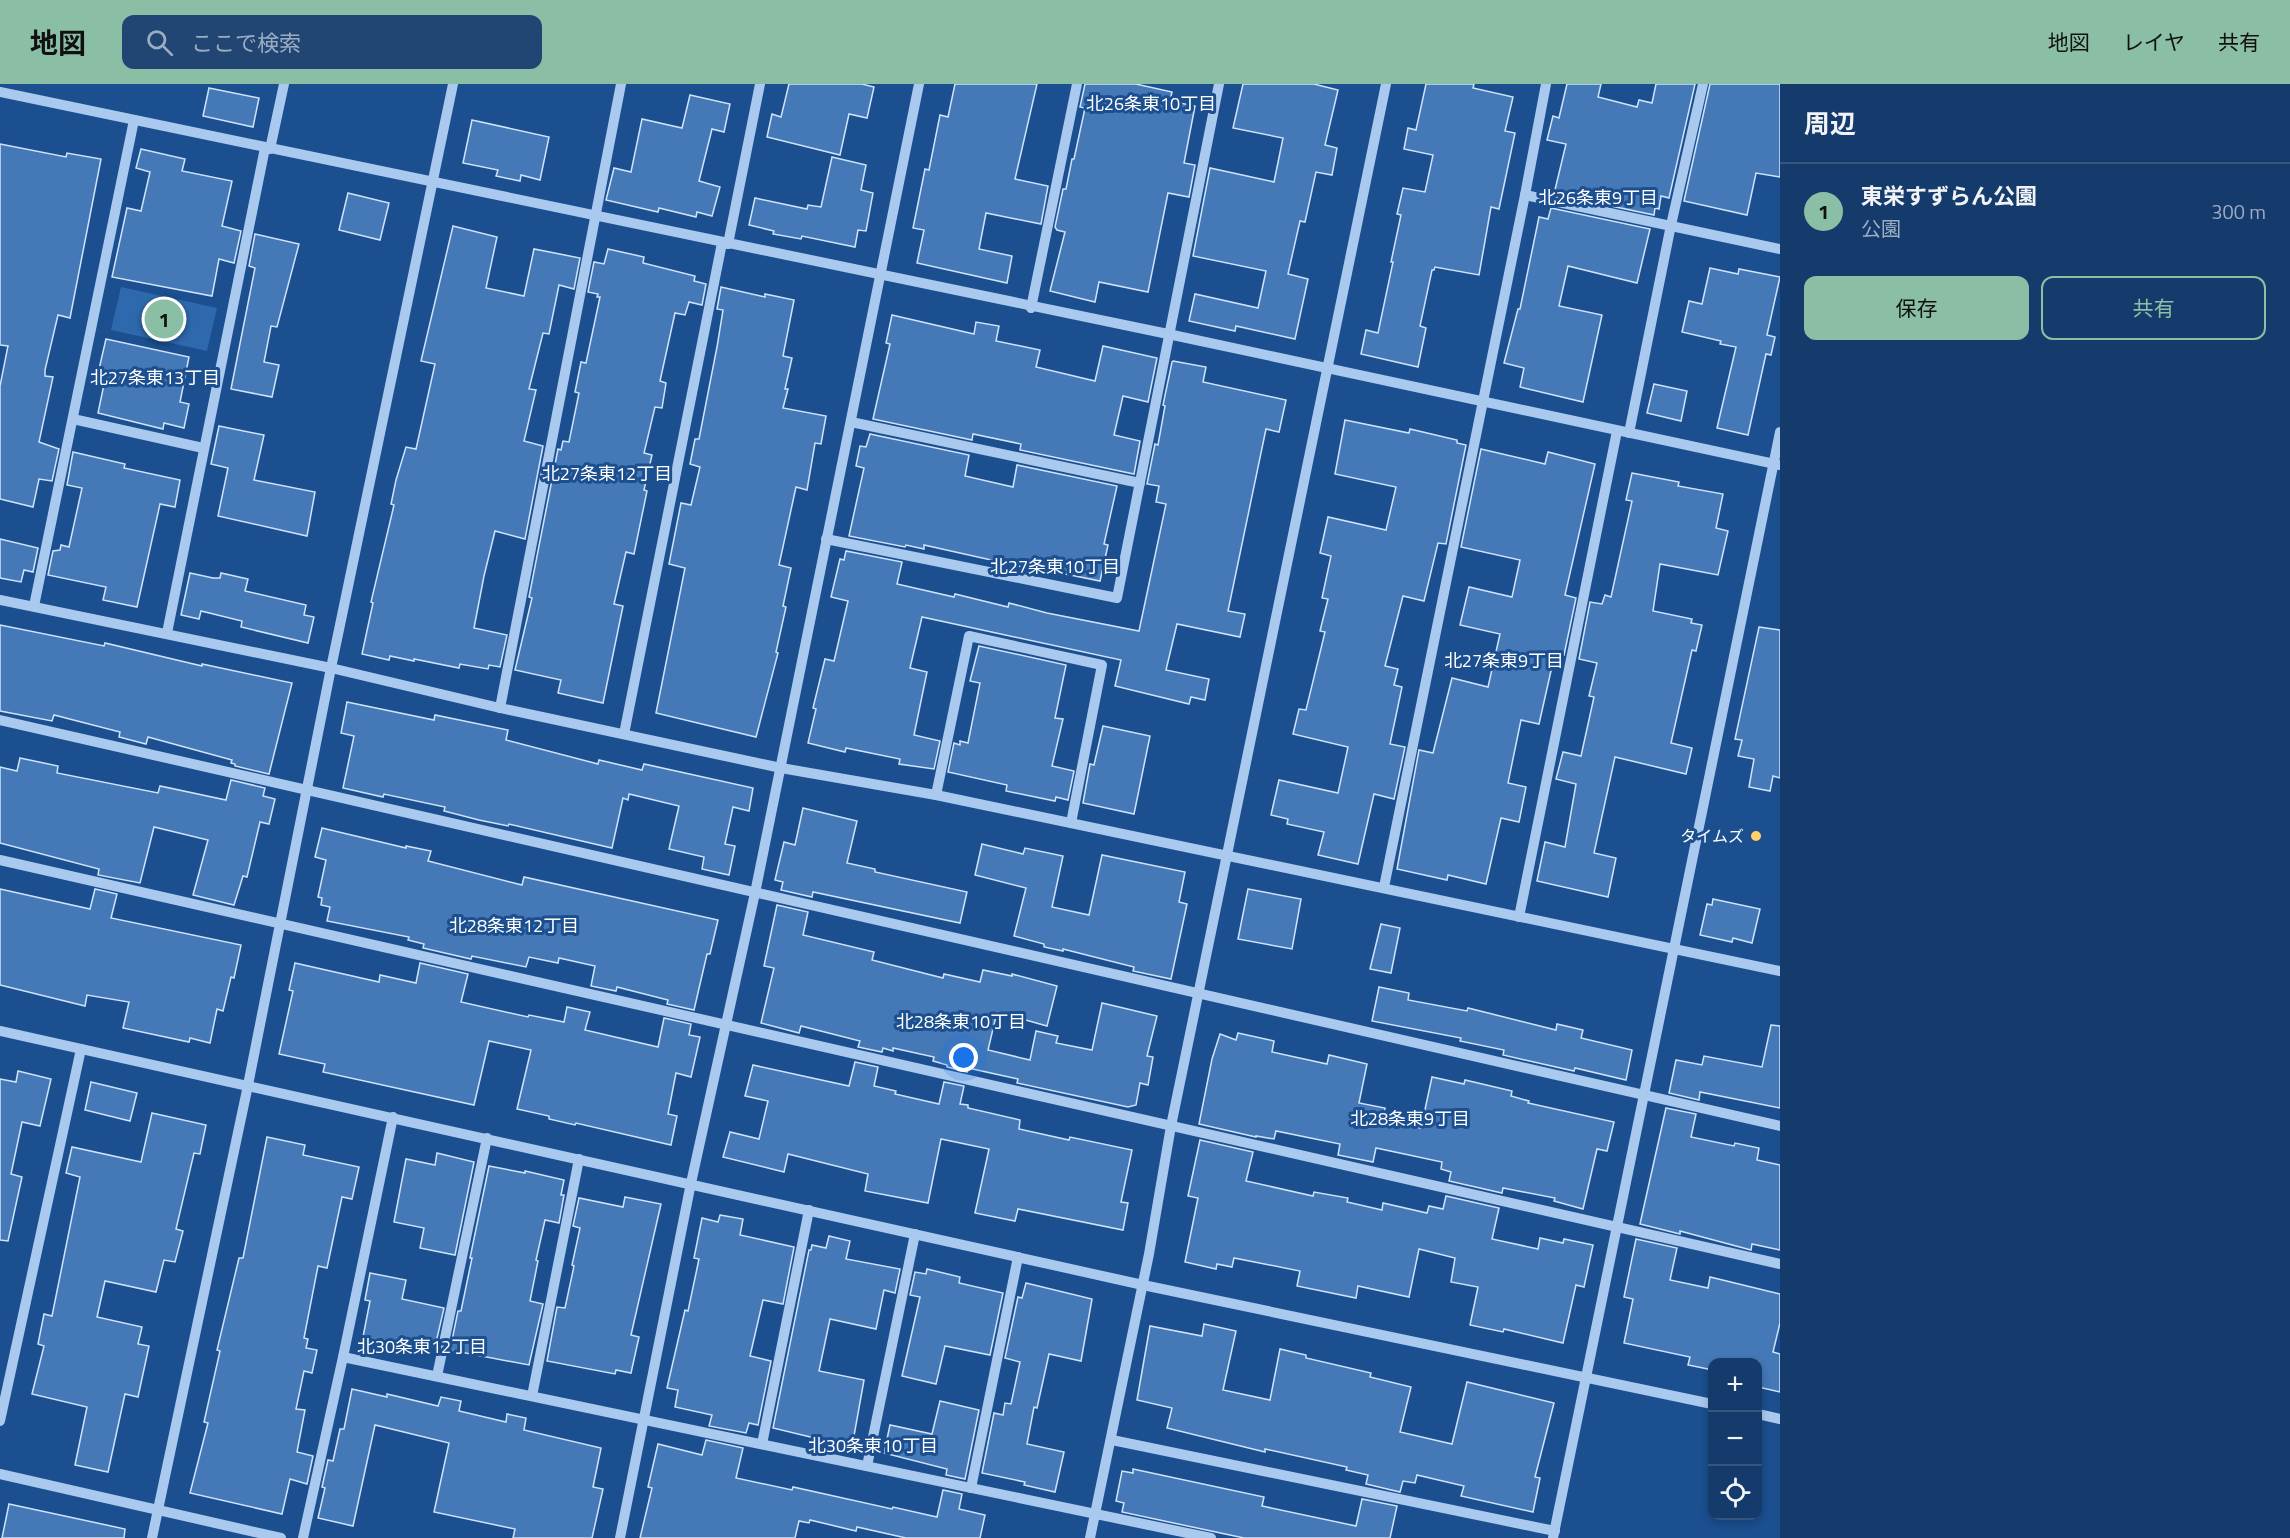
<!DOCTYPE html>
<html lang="ja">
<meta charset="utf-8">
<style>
:root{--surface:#143b6b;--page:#214673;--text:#f1f3f6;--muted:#9dadc1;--line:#33557e;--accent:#8abfa5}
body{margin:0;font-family:"Titillium Web","Noto Sans JP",sans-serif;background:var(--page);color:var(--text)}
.controls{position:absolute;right:18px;bottom:18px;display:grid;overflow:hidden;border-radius:12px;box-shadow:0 3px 9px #0003}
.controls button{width:54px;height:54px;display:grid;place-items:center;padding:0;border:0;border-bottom:2px solid var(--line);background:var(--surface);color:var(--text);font:30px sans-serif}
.you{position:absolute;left:964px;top:974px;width:21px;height:21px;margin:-15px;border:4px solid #fff;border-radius:50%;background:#1a73e8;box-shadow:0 0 0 9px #1a73e833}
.badge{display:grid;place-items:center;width:39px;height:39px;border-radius:50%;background:var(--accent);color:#111;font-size:20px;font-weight:700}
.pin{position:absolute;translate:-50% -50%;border:3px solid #fff;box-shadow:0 2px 6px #0006}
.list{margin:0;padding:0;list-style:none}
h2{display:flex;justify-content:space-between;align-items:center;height:78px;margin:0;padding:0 24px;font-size:26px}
h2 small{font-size:20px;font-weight:400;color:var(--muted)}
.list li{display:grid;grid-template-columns:39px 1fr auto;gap:18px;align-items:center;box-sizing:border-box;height:96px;padding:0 24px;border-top:2px solid var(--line)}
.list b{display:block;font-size:22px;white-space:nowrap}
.list p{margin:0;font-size:20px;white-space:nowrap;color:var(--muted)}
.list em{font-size:20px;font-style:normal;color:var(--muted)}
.actions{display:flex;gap:12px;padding:18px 24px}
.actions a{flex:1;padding:14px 0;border:2px solid var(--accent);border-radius:12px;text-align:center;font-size:21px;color:var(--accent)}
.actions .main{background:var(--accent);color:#111}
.icon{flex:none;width:33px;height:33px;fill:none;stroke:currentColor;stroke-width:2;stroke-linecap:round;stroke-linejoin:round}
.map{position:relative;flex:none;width:1780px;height:1454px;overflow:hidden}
header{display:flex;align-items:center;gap:36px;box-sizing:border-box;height:84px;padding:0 30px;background:var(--accent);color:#111}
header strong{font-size:28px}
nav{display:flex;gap:33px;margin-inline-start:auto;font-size:21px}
.search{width:420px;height:54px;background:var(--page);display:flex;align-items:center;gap:15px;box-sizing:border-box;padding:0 21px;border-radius:12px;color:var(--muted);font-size:22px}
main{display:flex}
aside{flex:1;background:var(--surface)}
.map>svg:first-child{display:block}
.green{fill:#2e69ad}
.building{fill:#4478b7;stroke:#cfe3fa;stroke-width:1.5}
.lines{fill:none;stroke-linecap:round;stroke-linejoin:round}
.minor{stroke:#a9c9ee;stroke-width:10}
.poi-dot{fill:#ffd166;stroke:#1b4f8f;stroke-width:2}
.labels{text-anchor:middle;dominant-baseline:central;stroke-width:6;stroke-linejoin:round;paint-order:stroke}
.poi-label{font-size:16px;fill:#fff;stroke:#1b4f8f;text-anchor:end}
.neighbourhood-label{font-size:18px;fill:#fff;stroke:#1b4f8f}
</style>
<header>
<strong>地図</strong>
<div class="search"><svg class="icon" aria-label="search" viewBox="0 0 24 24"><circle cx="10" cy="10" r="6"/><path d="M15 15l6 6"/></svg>ここで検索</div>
<nav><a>地図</a><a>レイヤ</a><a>共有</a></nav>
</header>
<main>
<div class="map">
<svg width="1780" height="1454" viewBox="0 0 1780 1454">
<rect width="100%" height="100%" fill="#1b4f8f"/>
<polygon class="green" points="121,203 217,224 207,267 111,246"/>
<g class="building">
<polygon points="789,0 862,0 874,3 867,34 849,30 840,71 767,53 772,30 781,33"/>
<polygon points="955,0 1037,0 1015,95 1048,102 1041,140 986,129 979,165 1012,172 1007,199 917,179 924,146 913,144 925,85 929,86 940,31 948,33"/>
<polygon points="1085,0 1136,0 1172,8 1170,17 1195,22 1184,79 1195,81 1189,113 1168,109 1148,208 1099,198 1095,218 1050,207 1065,148 1057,146 1055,143 1063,105 1066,105 1072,75 1074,75 1085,24 1080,23"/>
<polygon points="1243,0 1314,0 1338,6 1325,61 1337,64 1332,91 1316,88 1305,138 1300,137 1288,190 1308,195 1295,255 1236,242 1235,247 1189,237 1195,210 1258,224 1266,187 1193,172 1210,84 1274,98 1283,54 1233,44"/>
<polygon points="1426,0 1474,0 1473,4 1513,13 1505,47 1515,49 1499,125 1491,123 1479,191 1435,183 1434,186 1432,186 1420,242 1426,244 1418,283 1361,270 1366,246 1378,249 1393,178 1391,178 1401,131 1397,130 1403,104 1425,108 1433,71 1404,65 1408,44 1416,46"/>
<polygon points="1567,0 1601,0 1598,13 1637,23 1639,16 1652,19 1656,0 1695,0 1669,114 1661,112 1659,125 1655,124 1654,131 1554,110 1566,60 1547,56 1553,32 1559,34"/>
<polygon points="1710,0 1780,0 1780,93 1756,89 1747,131 1684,117"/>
<polygon points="209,4 259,14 253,43 203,32"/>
<polygon points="690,11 730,20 724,48 712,45 699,97 720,103 712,132 697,128 696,133 659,124 658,128 606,116 614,84 631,88 642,35 682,44"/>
<polygon points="472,36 549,53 540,96 521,91 520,97 496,92 498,86 463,79"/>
<polygon points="0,60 66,73 67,69 101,75 70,234 58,231 45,286 45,292 53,293 39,358 59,365 52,397 39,395 33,423 0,415 0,302 8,262 0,261"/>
<polygon points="141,65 185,75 182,87 232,97 222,142 241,147 234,179 219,175 212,212 112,193 127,124 141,127 150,88 136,84"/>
<polygon points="832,73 866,81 861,106 873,109 866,147 858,146 855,163 802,152 801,155 773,150 774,147 749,141 755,114 807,125 808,121 821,123"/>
<polygon points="348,109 389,119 380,156 339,146"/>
<polygon points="1551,124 1650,145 1637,199 1568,182 1559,222 1602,231 1583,318 1520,303 1524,284 1504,279 1518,225 1520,225 1539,133 1548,135"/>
<polygon points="453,142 497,153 486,204 524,212 534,165 580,174 574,205 559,201 549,250 543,249 529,305 536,306 524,357 543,362 525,455 495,447 484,492 474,544 507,551 500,583 489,581 488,585 460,580 459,584 414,575 414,577 390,572 389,576 362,570 373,519 371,518 394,421 391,420 396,396 406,363 416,365 435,280 421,277"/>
<polygon points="255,150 299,160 277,243 271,242 264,278 279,281 272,313 231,305 255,184 249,182"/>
<polygon points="608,165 644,173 643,179 695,192 694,197 706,200 702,221 689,218 685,231 675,229 660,297 666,299 662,324 655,323 644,369 652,371 644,406 647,407 634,470 626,468 614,520 623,522 603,619 558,609 561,596 515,586 532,514 529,513 558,365 561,366 563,357 569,358 579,309 575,308 581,278 586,279 600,213 597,213 598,210 588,208 594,178 604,180"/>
<polygon points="1710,184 1738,190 1739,185 1780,193 1767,251 1775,253 1771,271 1766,270 1748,351 1717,344 1736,263 1720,260 1721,257 1682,248 1689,217 1702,220"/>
<polygon points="721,203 765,213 765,210 794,216 783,272 792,274 785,305 788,305 783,324 826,332 821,360 815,359 807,406 796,403 779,481 791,484 783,522 786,523 776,568 778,569 756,653 656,629 685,484 669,480 681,419 691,421 700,383 690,380 695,355 699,355 717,263 723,226 717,225"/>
<polygon points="892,231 974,250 976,238 999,242 996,257 1040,266 1036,283 1095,297 1103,262 1157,274 1148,318 1123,312 1114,351 1140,357 1134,390 1020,366 1021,360 973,350 972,356 873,335 890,260 886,259"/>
<polygon points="106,255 189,273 180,318 189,320 184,344 164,339 163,345 98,329 107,286 99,285"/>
<polygon points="1173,277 1206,283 1203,298 1286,316 1279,348 1266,345 1228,527 1245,530 1240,553 1177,540 1166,586 1209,595 1205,616 1191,613 1189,620 1115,602 1121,576 922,533 910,584 927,588 914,651 940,657 934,685 899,680 900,675 846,664 845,668 808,659 816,625 813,624 825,575 834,577 848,517 831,513 840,475 844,476 846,467 902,478 897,500 954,513 955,510 1008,523 1009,519 1047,529 1139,547 1166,420 1156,418 1159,402 1147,400 1155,360 1158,361 1165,322 1163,321 1172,278"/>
<polygon points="1654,300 1687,307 1681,337 1647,329"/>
<polygon points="1345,336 1409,349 1410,345 1457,356 1457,359 1466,361 1446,460 1438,459 1424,517 1403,512 1385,582 1398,585 1394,601 1402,603 1390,660 1405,663 1394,715 1374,710 1358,780 1318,771 1324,748 1287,740 1288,735 1271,731 1279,696 1338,709 1348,663 1293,650 1299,625 1306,626 1325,548 1320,547 1328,515 1322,514 1331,472 1320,469 1328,433 1386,446 1396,403 1335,390"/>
<polygon points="219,342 264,351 254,396 315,408 307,452 218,432 228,384 211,380"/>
<polygon points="870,350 969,371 965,392 1013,403 1017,381 1117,402 1104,460 1108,461 1100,497 1036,484 1036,486 924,461 924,465 906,461 905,463 849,452 864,384 856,382 860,362 866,363"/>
<polygon points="1481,365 1545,380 1548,368 1595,380 1565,511 1576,514 1564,571 1555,569 1539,640 1521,636 1508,699 1526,703 1519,738 1501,734 1486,800 1448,791 1447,796 1397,785 1419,666 1433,669 1452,594 1488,603 1500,550 1460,541 1469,503 1512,513 1520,476 1461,463"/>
<polygon points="73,368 125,380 124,384 180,396 175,423 160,420 137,523 103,516 106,503 48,491 53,467 60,466 61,461 69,463 82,404 67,401"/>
<polygon points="1632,389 1679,398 1678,402 1723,410 1716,444 1728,447 1718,491 1660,480 1653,527 1692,535 1691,539 1702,541 1696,567 1692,566 1671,659 1692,664 1686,690 1615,673 1594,769 1616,774 1608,813 1537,797 1545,758 1565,763 1576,700 1556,695 1563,668 1581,672 1594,613 1589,612 1597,579 1579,575 1590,518 1602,520 1605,511 1611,513 1632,417 1626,416"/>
<polygon points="0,455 38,464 33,488 24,486 21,498 0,494"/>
<polygon points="190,489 213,494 220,494 221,489 248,495 245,507 306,521 304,531 314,533 308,559 241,543 242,537 201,527 199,535 181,531"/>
<polygon points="0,541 104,562 105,559 202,582 202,580 292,599 269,690 235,682 235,680 231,679 232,676 148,653 146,660 119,653 120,648 54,631 52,637 0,627"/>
<polygon points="1759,543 1780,546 1780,694 1773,692 1770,707 1749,703 1754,675 1738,672 1742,656 1735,655"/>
<polygon points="979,562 1066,581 1055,634 1063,635 1052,682 1074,687 1068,716 1056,713 1055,717 1006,707 1007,701 948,688 954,659 960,661 960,657 968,659 980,599 970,597"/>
<polygon points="347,618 434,636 435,631 508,646 506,656 598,680 599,676 642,686 644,680 753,704 749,727 733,723 725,760 735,762 729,791 702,785 704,773 669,765 679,722 629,710 628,716 623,714 612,764 509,740 508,742 479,736 444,727 445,723 384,710 383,713 343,704 354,652 341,649"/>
<polygon points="1103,642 1150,652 1134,730 1083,719 1090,680 1094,681"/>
<polygon points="20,674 58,682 57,689 158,709 160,702 226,716 231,696 265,704 263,712 275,715 269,740 260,738 247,793 243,792 234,821 193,811 208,756 154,743 140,799 98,791 99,785 0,759 0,683 17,687"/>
<polygon points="803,724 857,737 847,779 875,785 875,788 967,808 960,839 813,808 812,813 781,806 783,798 775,796 784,758 795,761"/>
<polygon points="322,744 406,764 406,762 431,767 428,777 522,801 524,793 718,836 710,870 707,870 694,926 667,920 668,916 617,903 616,907 591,902 595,882 559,874 558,879 529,873 526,883 472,872 471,875 423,864 424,860 408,856 409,853 327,837 330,823 321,821 322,814 318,813 326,776 315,773"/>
<polygon points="982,760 1023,770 1025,764 1063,772 1052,823 1089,831 1102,771 1185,788 1179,818 1187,820 1171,895 1133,887 1134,883 1063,865 1063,867 1044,863 1044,860 1014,852 1026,804 975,791"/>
<polygon points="0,805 90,825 95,805 117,810 111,834 241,861 234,894 231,893 223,927 217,925 210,959 190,954 189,958 123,944 129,918 87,911 85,922 0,901"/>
<polygon points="1248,805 1301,815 1292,865 1238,855"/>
<polygon points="1713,815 1760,825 1752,859 1733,854 1732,858 1700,851 1707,820 1712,821"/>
<polygon points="777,821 808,828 803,851 874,868 872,876 943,894 944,890 980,898 983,886 1012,892 1012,890 1057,902 1047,942 997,928 988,966 1030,976 1036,947 1058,952 1056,959 1092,966 1102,919 1157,932 1147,972 1153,973 1148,1001 1140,999 1136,1021 1128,1023 1017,999 1018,995 968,984 967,988 947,983 947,981 933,977 934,973 893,964 893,967 883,964 882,968 858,963 860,957 801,942 799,949 761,939 774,884 764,882"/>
<polygon points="1381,840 1400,844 1391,889 1370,885"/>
<polygon points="295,879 379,898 380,891 416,899 420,879 468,890 461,918 528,933 529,931 564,938 567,923 590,928 585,946 658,963 664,934 691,940 689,951 700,953 691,993 676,989 668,1030 677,1032 671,1061 576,1039 575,1041 549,1035 549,1032 517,1025 531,966 489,957 474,1021 323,988 325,980 279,970 293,907 289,906"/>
<polygon points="1379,903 1409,909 1408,916 1467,927 1468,924 1556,946 1557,940 1583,946 1581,954 1632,966 1626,996 1575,984 1574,987 1503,971 1504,966 1460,957 1461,954 1372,937"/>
<polygon points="1771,941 1780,942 1780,1024 1700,1008 1699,1016 1669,1009 1676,976 1702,981 1704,972 1762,983"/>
<polygon points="1238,949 1274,957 1272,968 1327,980 1329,971 1367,980 1359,1019 1385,1024 1383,1036 1421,1044 1432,993 1464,1000 1465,996 1512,1007 1511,1012 1529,1017 1528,1019 1614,1038 1607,1067 1597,1065 1583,1125 1554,1117 1555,1114 1503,1104 1502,1109 1449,1097 1451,1088 1441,1085 1442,1078 1376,1064 1373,1078 1338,1071 1340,1060 1276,1047 1274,1055 1256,1052 1256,1053 1199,1040 1212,975 1220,950 1236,956"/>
<polygon points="855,978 878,983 874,1002 896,1007 895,1010 939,1020 944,998 964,1002 960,1020 968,1021 968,1024 1020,1036 1019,1045 1069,1056 1070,1053 1132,1066 1121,1118 1128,1119 1123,1146 1018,1125 1015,1137 975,1129 989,1065 941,1055 928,1119 865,1107 868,1090 788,1070 784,1088 723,1073 730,1048 759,1055 768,1017 745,1012 753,981 849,1002"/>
<polygon points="18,987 51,995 40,1042 22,1038 11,1090 22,1093 8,1157 0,1156 0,995 16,998"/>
<polygon points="91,998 137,1009 130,1037 85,1026"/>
<polygon points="1666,1024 1696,1030 1691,1053 1734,1062 1735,1059 1759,1064 1757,1076 1780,1081 1780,1166 1752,1160 1751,1166 1680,1147 1680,1150 1640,1140"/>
<polygon points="152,1029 206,1041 200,1070 194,1069 176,1145 183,1147 175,1178 164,1176 156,1208 105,1197 97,1233 142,1243 138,1260 149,1262 138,1313 125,1310 108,1388 75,1381 87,1323 32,1310 44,1262 38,1260 44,1230 52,1232 80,1093 66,1089 72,1063 141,1078"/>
<polygon points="267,1053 305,1061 303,1071 359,1083 352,1115 342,1113 327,1184 318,1182 304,1254 308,1255 306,1264 317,1266 312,1289 304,1287 296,1325 305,1326 297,1368 313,1372 307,1400 290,1395 282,1430 190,1409 208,1339 204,1338 220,1267 217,1266 239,1174 243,1174"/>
<polygon points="1200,1056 1253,1068 1246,1097 1313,1112 1314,1108 1348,1114 1347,1118 1382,1126 1383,1119 1427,1129 1429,1122 1443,1125 1446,1112 1499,1124 1492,1155 1538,1165 1540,1154 1563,1159 1564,1155 1593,1161 1584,1203 1576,1201 1563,1259 1504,1245 1503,1248 1470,1241 1478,1203 1451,1198 1455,1174 1419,1165 1409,1213 1358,1202 1356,1214 1297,1202 1300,1187 1234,1174 1232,1183 1217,1180 1216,1185 1185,1178 1198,1114 1188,1112"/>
<polygon points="437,1069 474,1078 455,1171 420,1164 424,1144 394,1138 406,1075 435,1081"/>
<polygon points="489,1082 525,1089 525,1087 564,1096 561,1111 564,1111 559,1139 545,1136 536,1176 538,1177 530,1217 543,1220 529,1281 450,1266 458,1227 461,1227 472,1174 470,1174"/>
<polygon points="625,1113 661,1120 631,1251 639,1253 631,1289 616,1286 615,1290 547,1277 557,1223 565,1224 574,1182 572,1181 580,1144 573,1142 579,1114 623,1123"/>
<polygon points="720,1131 743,1135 740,1151 794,1163 783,1220 763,1216 750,1272 771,1277 758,1341 749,1339 746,1349 709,1342 712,1331 675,1323 678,1306 667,1304 685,1226 688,1227 699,1175 694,1174 702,1134 718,1138"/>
<polygon points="829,1152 850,1157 846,1175 900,1185 895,1209 884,1206 876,1245 830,1235 819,1287 864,1296 852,1363 773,1344 809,1166 811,1166 812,1161 826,1164"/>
<polygon points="1636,1155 1677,1164 1670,1196 1708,1204 1710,1193 1780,1210 1780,1239 1773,1268 1780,1270 1780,1308 1758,1303 1758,1278 1713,1278 1713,1286 1688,1281 1690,1273 1624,1259 1633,1215 1624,1213"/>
<polygon points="927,1185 960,1193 959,1199 1003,1209 990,1271 945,1262 936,1300 902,1292 920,1213 910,1211 915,1188 926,1190"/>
<polygon points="370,1189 406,1196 402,1215 444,1224 435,1263 424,1261 424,1263 363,1253 370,1217 365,1216"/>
<polygon points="1026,1199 1092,1215 1081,1277 1049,1270 1037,1324 1034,1323 1027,1360 1064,1368 1055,1408 1024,1401 1025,1398 982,1389 994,1329 1003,1331 1005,1319 1011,1320 1020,1278 1005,1274 1018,1213 1022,1214"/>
<polygon points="1204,1240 1236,1247 1223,1306 1270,1316 1280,1265 1306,1271 1306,1274 1371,1289 1370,1293 1411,1303 1400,1348 1452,1360 1467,1298 1554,1319 1535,1393 1540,1394 1533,1428 1461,1412 1464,1402 1417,1391 1415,1399 1403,1397 1400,1408 1366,1400 1368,1391 1346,1386 1347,1383 1265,1365 1265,1368 1167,1344 1172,1324 1137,1316 1150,1242 1202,1252"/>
<polygon points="352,1305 387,1313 387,1310 438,1322 441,1313 461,1317 459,1327 506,1338 507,1330 526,1334 524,1346 601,1364 593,1403 603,1405 592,1454 513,1454 515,1445 434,1428 449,1359 375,1341 353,1442 318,1434 325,1404 322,1403 328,1376 333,1377 340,1345 344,1345"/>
<polygon points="940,1317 979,1326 965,1395 946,1391 947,1385 884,1369 890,1341 932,1350"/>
<polygon points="706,1356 743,1364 736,1394 792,1406 793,1403 892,1425 893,1423 937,1433 943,1406 962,1410 959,1425 985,1431 980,1454 906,1454 857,1443 856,1447 810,1436 809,1439 799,1437 795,1454 640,1454 652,1404 648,1403 658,1360 702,1371"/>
<polygon points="1133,1385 1264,1413 1262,1422 1356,1442 1362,1415 1397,1422 1390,1454 1244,1454 1122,1428 1124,1419 1116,1417 1122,1387 1133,1389"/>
<polygon points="9,1420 125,1445 124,1454 2,1454"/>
</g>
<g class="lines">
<g class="minor">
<polyline points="0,8 1168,250 1780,381"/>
<polyline points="270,65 284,0"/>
<polyline points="1525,111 1780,165"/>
<polyline points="728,160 760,0"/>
<polyline points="1031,224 1077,0"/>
<polyline points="73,335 203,364"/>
<polyline points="851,338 1140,399"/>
<polyline points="1629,349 1671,141 1703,0"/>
<polyline points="826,455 1117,514 1219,0"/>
<polyline points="0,516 331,584 500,624 781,684 936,711 1780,887"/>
<polyline points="34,522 134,36"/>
<polyline points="167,549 265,64"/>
<polyline points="500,624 621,0"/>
<polyline points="0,636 1780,1042"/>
<polyline points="624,650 722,159"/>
<polyline points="936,711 969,552 1102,581 1071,739"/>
<polyline points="0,776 1780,1180"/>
<polyline points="1384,803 1525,111 1546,0"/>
<polyline points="1519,833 1617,347"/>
<polyline points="0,947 1143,1201 1712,1320"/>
<polyline points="343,1273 1211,1454"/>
<polyline points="437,1292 487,1054"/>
<polyline points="532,1312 579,1075"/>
<polyline points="1758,1330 1780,1335"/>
<polyline points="0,1337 81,965"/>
<polyline points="1112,1356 1555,1447"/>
<polyline points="762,1360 809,1126"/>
<polyline points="867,1382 915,1150"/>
<polyline points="0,1390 281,1454"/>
<polyline points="971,1404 1018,1173"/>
<polyline points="152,1454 247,1006 331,584 453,0"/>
<polyline points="303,1454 343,1273 393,1033"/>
<polyline points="620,1454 691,1099 755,809 919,0"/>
<polyline points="1090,1454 1149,1170 1171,1042 1386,0"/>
<polyline points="1553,1454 1780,348"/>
</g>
</g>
<circle class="poi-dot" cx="1756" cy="752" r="6"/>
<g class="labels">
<g class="poi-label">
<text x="1744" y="752">タイムズ</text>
</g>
<g class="neighbourhood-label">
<text x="1151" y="19">北26条東10丁目</text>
<text x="1598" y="113">北26条東9丁目</text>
<text x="155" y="293">北27条東13丁目</text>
<text x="607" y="389">北27条東12丁目</text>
<text x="1055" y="482">北27条東10丁目</text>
<text x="1504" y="576">北27条東9丁目</text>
<text x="514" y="841">北28条東12丁目</text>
<text x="961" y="937">北28条東10丁目</text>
<text x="1410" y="1034">北28条東9丁目</text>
<text x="422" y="1262">北30条東12丁目</text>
<text x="873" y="1361">北30条東10丁目</text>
</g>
</g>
</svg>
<div class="controls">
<button>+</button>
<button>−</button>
<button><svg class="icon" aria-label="locate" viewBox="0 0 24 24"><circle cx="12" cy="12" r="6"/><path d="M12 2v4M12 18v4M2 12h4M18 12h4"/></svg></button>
</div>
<div class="you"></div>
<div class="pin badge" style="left:164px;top:235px">1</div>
</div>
<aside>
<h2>周辺<small></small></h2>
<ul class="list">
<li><span class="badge">1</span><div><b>東栄すずらん公園</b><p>公園</p></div><em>300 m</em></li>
</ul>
<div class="actions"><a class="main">保存</a><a>共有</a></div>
</aside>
</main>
